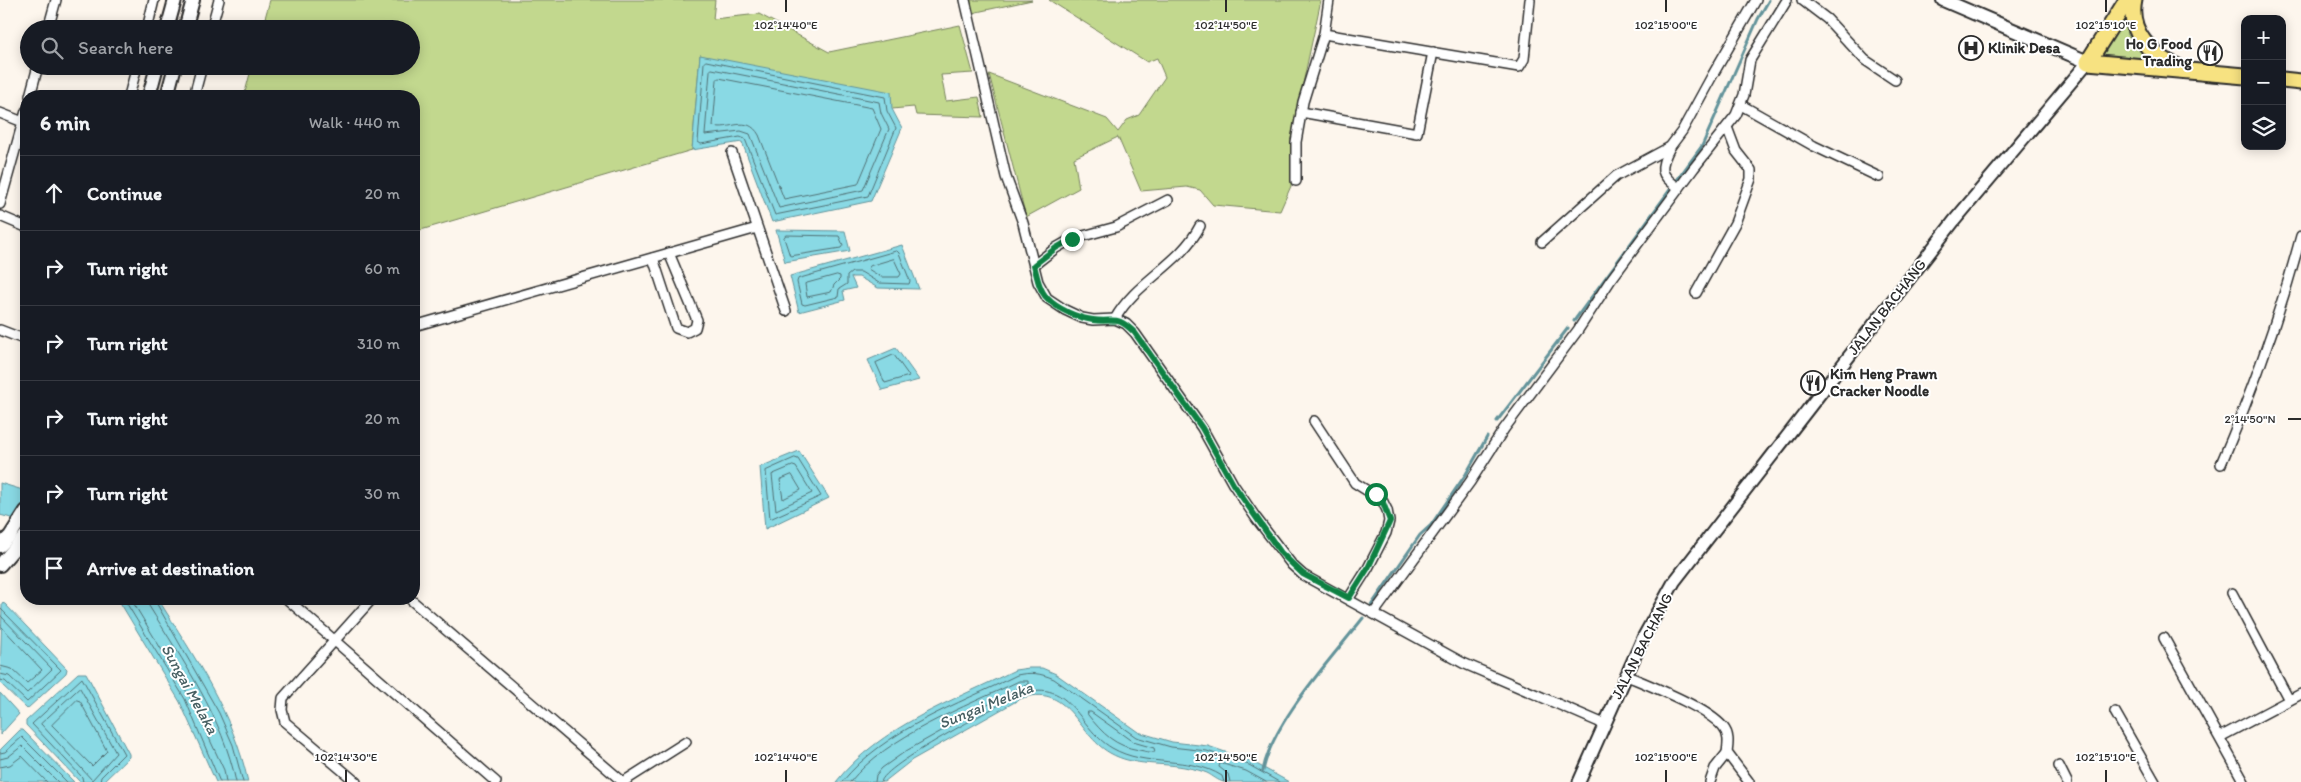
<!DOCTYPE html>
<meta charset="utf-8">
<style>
:root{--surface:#171b24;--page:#242831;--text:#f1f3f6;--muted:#9ea1a6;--line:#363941}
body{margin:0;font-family:Itim,sans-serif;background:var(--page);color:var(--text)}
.controls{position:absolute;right:15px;top:15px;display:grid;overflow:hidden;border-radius:10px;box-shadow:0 2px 12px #0003}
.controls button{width:45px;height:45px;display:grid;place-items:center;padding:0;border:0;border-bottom:1px solid var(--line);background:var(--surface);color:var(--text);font:25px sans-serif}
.stop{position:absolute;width:15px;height:15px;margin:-11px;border:4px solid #0b8043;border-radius:50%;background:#fff}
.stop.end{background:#0b8043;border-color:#fff;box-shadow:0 1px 5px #0008}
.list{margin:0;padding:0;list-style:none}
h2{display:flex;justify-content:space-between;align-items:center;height:65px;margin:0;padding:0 20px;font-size:21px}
h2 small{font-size:16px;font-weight:400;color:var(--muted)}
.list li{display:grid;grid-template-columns:32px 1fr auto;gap:15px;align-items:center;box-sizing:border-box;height:75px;padding:0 20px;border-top:1px solid var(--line)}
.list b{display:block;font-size:19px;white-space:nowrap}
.list em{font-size:16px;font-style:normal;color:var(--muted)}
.icon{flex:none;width:28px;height:28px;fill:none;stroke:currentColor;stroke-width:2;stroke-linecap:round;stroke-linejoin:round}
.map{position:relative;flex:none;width:2301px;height:782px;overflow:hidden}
.search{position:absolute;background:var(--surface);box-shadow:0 2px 12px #0003;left:20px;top:20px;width:400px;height:55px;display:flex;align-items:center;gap:12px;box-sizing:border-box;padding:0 18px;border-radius:28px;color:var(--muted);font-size:19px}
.panel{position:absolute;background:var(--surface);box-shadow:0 2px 12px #0003;left:20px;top:90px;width:400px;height:515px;border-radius:20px}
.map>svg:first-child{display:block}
.green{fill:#c2d88e;stroke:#76825c}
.water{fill:#89d9e4;stroke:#63939a}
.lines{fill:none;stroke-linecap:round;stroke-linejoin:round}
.shore{stroke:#517175;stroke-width:1}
.stream{stroke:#63939a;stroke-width:3}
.minor-casing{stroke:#2b2b2b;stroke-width:12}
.tertiary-casing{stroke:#2b2b2b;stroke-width:15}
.secondary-casing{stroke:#2b2b2b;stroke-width:16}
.primary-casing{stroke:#2b2b2b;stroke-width:19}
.minor{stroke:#fff;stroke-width:9}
.tertiary{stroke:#fff;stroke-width:11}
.secondary{stroke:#fff;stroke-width:12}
.primary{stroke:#f7e281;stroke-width:15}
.route{stroke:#0b8043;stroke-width:6}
.ticks{fill:none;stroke:#2b2b2b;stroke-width:2}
.labels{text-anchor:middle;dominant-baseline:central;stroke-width:4;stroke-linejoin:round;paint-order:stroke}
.poi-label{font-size:15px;font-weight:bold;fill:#2b2b2b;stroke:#fff;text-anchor:start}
.street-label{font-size:15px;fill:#2b2b2b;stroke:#fff}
.water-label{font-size:16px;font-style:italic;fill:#475f62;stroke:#fff}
.ticks-label{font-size:12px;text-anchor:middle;fill:#2b2b2b;stroke:#fff;stroke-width:4;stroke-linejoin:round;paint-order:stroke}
</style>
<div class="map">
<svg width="2301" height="782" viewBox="0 0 2301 782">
<rect width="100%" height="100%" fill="#fdf6ed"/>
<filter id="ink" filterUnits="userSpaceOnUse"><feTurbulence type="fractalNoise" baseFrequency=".02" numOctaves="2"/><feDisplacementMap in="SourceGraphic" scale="10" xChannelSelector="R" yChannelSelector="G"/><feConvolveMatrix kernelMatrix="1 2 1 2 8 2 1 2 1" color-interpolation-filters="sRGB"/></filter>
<g filter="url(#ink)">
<g class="green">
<polygon points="270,0 715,0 713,19 759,14 829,52 960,25 973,73 941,75 946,101 979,97 983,117 916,115 914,107 892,109 700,55 692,150 414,232 414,96 244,96 252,66 411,66 411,29 262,29"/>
<polygon points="970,0 1032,0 972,13"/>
<polygon points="1049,0 1321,0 1291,139 1291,186 1280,211 1213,205 1200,190 1187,187 1141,191 1118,137 1074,158 1079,188 1026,217 989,74 1107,119 1118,132 1127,120 1139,115 1165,77 1157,58 1147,62"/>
<polygon points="2124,17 2128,35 2150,64 2098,59"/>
</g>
<g class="water">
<polygon points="700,55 891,92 892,109 902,128 871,201 772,222 742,142 692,150"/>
<polygon points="776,230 845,231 850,251 785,262"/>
<polygon points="902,245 919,289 878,288 859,277 851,277 856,288 843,291 845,300 799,312 790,276"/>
<polygon points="896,348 919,380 882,390 868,360"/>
<polygon points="799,451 829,498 765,529 760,467"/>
<polygon points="0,483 26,491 26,522 0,515"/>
<path d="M118,599H158C194,656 234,715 248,782H216L180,702Z"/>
<polygon points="2,603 5,604 67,669 66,673 27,709 0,683"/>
<path d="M1029,668H1042L1056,674L1138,732L1172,742L1208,746L1251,761L1289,782C1268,782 1245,782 1224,782C1218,781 1213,776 1207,773C1202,771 1195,769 1189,768C1163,762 1134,767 1110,753C1076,734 1069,681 1020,699L912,760L884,782H836C880,726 953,701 1015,670Z"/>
<polygon points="78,673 86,673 129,754 129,757 103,782 80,782 26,725 26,721"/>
<polygon points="0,693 19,714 0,735"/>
<polygon points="20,730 23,730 74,782 0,782 0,750"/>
</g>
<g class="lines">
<g class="shore">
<polygon points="706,61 885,97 887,111 896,128 868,196 775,215 745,139 740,137 701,144 698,142 704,63"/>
<polygon points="712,69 879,102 881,113 889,129 863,190 779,208 750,134 741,131 705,135 710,71"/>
<path d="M719,78L872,108L881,129L858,184L784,199L759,135C747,114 730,131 713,126L717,80Z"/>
<polygon points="786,235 839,236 843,245 841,248 790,256 784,238"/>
<polygon points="897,251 899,253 910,281 909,284 879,283 861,272 852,272 847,276 847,284 839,289 838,297 805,305 802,304 797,282 798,279"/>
<polygon points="894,259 901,274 899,277 881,277 868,269 870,266"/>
<polygon points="837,275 840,276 840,279 834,285 831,292 807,297 805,284"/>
<polygon points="894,355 909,376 885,383 876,363"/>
<polygon points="795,458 798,459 821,496 770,519 766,471"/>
<polygon points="793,466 796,467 812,493 776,510 772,475"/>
<polygon points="792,475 801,490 783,499 780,480"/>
<polyline points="124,599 185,699 220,782"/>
<polyline points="131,599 190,697 224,770 226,782"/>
<path d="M148,599L149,606C183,661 223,718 236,782"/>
<polyline points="154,599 219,713 233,745 243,782"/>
<polyline points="0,608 61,670 27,702 5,681 0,680"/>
<polyline points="0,615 52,669 27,693 9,676 0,674"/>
<polyline points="0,625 42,670 27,683 12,669 0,666"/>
<polygon points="80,688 116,753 92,780 41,724"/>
<polygon points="77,700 80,701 107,751 92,766 52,725"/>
<path d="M1088,712H1091L1133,742L1154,748L1155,752C1150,753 1145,751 1139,750C1115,746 1103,734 1088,715Z"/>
<polyline points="0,753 5,752 22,737 67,782"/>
<polyline points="0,759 8,757 22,746 58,782"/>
<polyline points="0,767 10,765 22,756 47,782"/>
<polyline points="83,782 82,777 32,724 82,678 124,754 101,777 100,782"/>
<path d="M842,782C885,729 957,705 1017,675C1031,672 1040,673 1054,679L1136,737L1171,747L1207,751L1249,765L1279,782"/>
<path d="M850,782C888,735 965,707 1019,681H1028V684L1014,690L906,751L882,768L876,775L875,782"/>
<path d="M881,782C883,765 997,707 1017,695C1071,674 1076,727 1112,748C1146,768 1189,755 1222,776L1224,782"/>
<polyline points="1230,782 1228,774 1219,767 1220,763 1246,771 1266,782"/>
</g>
<g class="stream">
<polyline points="1574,321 1702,146 1758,19 1769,0"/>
<polyline points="1497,421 1568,328"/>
<polyline points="1370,607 1420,535 1431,525 1466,474 1487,437"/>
<path d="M1263,771C1272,722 1332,658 1363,618"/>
</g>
<defs>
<g id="minor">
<polyline points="965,0 1006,177 1023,223 1038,282 1047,298 1065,310 1082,318 1093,320 1115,319 1126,324 1135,333 1202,428 1233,484 1256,518 1292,565 1303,575 1463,663 1604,724"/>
<polyline points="1802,0 1827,19 1865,60 1895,80"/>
<polyline points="48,29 56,0"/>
<polyline points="147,29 154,0"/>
<polyline points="211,29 219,0"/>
<polyline points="1324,34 1519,67 1524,59 1530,0"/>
<polyline points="30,96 38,66"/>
<polyline points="129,96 137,66"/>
<polyline points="194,96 202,66"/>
<polyline points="1741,105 1814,146 1879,177"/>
<polyline points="1301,112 1417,133 1433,52"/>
<polyline points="0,113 23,122"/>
<path d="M1670,147C1659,168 1659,175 1679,188"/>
<polyline points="732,153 786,311"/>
<polyline points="1296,181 1296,142 1303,102 1324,34 1329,0"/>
<polyline points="0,204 26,111"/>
<polyline points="0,216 26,227"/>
<polyline points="1542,242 1616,176 1670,147 1682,131 1712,76 1756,0"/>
<polyline points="653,258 676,328 687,332 695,328 697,320 669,253"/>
<polyline points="1034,265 1056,248 1072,239 1116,227 1168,200"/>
<polyline points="1696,293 1735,223 1751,179 1751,170 1736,151 1727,127"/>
<path d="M1115,319C1136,281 1180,265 1200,226"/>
<polyline points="414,326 757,228"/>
<polyline points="0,330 26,340"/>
<polyline points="1314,421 1355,483 1382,500 1387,510 1389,521 1386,533 1368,568 1349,598"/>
<path d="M2221,464C2253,390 2280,314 2301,236"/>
<polyline points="2232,593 2289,700"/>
<polyline points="287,599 496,782"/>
<polyline points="410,599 623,782"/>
<polyline points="1374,613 1470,482 1504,429 1578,330 1610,281 1694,168 1736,115 1744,95 1750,60 1787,0"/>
<polyline points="2164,638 2244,782"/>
<path d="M1625,675C1651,686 1706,707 1723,727C1730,735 1728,745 1727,753L1749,782"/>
<polyline points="2115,712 2155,782"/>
<polyline points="2220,737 2301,694"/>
<polyline points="2059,766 2067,782"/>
<polyline points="356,782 285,722 282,710 283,698 372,599"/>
<polyline points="623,782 686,742"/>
<polyline points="1710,782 1715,768 1727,753"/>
</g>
<polyline id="tertiary" points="1579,782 1643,638 1674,582 1954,221 2088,62"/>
<g id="secondary">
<polyline points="1943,0 2088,62"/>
<polyline points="167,29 175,0"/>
<polyline points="185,29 193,0"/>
<polyline points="149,96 157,66"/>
<polyline points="167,96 175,66"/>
<polyline points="0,546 10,536 26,511"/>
<polyline points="0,565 26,535"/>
</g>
<g id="primary">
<polyline points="2127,0 2088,62 2245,76"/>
<path d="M2134,0C2127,31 2151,56 2178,67"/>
<polyline points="2282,80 2301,82"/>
</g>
</defs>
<use href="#minor" class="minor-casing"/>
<use href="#tertiary" class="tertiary-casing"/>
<use href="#secondary" class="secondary-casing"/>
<use href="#primary" class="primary-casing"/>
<use href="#minor" class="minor"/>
<use href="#tertiary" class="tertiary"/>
<use href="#secondary" class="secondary"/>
<use href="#primary" class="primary"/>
</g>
</g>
<g class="lines" filter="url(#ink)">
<path class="route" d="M1072,239L1056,248L1034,265C1037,276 1039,290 1047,298C1057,309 1078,318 1093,320C1115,323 1116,314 1135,333L1202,428L1233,484L1281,553L1303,574L1349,598L1368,568L1390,521L1382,500L1376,494"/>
</g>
<path class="ticks" d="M786,0V12M1226,0V12M1666,0V12M2106,0V12M2288,419H2301M346,770V782M786,770V782M1226,770V782M1666,770V782M2106,770V782"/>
<defs>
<symbol id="hospital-ring" viewBox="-11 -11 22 22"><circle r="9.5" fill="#fff" stroke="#2b2b2b" stroke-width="1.5"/><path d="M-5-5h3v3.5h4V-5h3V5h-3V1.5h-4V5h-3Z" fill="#2b2b2b"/></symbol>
<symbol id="restaurant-ring" viewBox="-11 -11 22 22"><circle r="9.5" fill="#fff" stroke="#2b2b2b" stroke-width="1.5"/><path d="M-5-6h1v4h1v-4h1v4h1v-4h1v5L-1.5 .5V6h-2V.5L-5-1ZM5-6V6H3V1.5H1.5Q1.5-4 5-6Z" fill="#2b2b2b"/></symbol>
</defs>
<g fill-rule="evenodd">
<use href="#hospital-ring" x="1957" y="34" width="28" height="28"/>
<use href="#restaurant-ring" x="2196" y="39" width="28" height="28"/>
<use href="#restaurant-ring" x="1799" y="369" width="28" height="28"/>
</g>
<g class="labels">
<g class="poi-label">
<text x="2192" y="44" text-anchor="end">Ho G Food<tspan x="2192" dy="17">Trading</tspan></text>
<text x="1988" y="48">Klinik Desa</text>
<text x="1830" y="374">Kim Heng Prawn<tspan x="1830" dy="17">Cracker Noodle</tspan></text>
</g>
<g class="street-label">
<text transform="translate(1887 307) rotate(-52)">JALAN BACHANG</text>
<text transform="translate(1642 646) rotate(-63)">JALAN BACHANG</text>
</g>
<g class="water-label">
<text transform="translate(190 689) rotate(61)">Sungai Melaka</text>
<text transform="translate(986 705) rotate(-22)">Sungai Melaka</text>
</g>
</g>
<g class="ticks-label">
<text x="786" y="29">102°14'40"E</text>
<text x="1226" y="29">102°14'50"E</text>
<text x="1666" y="29">102°15'00"E</text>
<text x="2106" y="29">102°15'10"E</text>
<text x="2250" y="423">2°14'50"N</text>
<text x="346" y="761">102°14'30"E</text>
<text x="786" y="761">102°14'40"E</text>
<text x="1226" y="761">102°14'50"E</text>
<text x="1666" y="761">102°15'00"E</text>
<text x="2106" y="761">102°15'10"E</text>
</g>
</svg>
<div class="controls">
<button>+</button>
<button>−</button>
<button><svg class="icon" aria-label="layers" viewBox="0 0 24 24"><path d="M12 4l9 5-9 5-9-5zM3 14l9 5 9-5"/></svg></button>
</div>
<div class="stop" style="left:1376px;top:494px"></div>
<div class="stop end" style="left:1072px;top:239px"></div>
<div class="search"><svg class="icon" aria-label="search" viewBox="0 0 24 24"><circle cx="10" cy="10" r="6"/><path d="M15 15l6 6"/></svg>Search here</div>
<section class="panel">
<h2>6 min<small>Walk · 440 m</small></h2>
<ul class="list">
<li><svg class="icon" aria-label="ahead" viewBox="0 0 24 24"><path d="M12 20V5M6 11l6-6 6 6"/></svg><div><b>Continue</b></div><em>20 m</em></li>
<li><svg class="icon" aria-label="right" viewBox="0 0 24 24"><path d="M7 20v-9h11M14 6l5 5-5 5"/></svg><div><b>Turn right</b></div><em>60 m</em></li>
<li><svg class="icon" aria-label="right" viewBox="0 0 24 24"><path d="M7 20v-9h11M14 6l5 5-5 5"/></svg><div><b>Turn right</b></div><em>310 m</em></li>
<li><svg class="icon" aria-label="right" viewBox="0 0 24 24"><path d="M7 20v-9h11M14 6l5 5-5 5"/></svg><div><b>Turn right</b></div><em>20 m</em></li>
<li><svg class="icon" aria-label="right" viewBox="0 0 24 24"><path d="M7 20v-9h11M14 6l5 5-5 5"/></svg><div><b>Turn right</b></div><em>30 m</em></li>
<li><svg class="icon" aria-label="arrive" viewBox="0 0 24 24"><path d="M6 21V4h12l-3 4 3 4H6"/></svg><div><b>Arrive at destination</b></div></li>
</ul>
</section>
</div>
